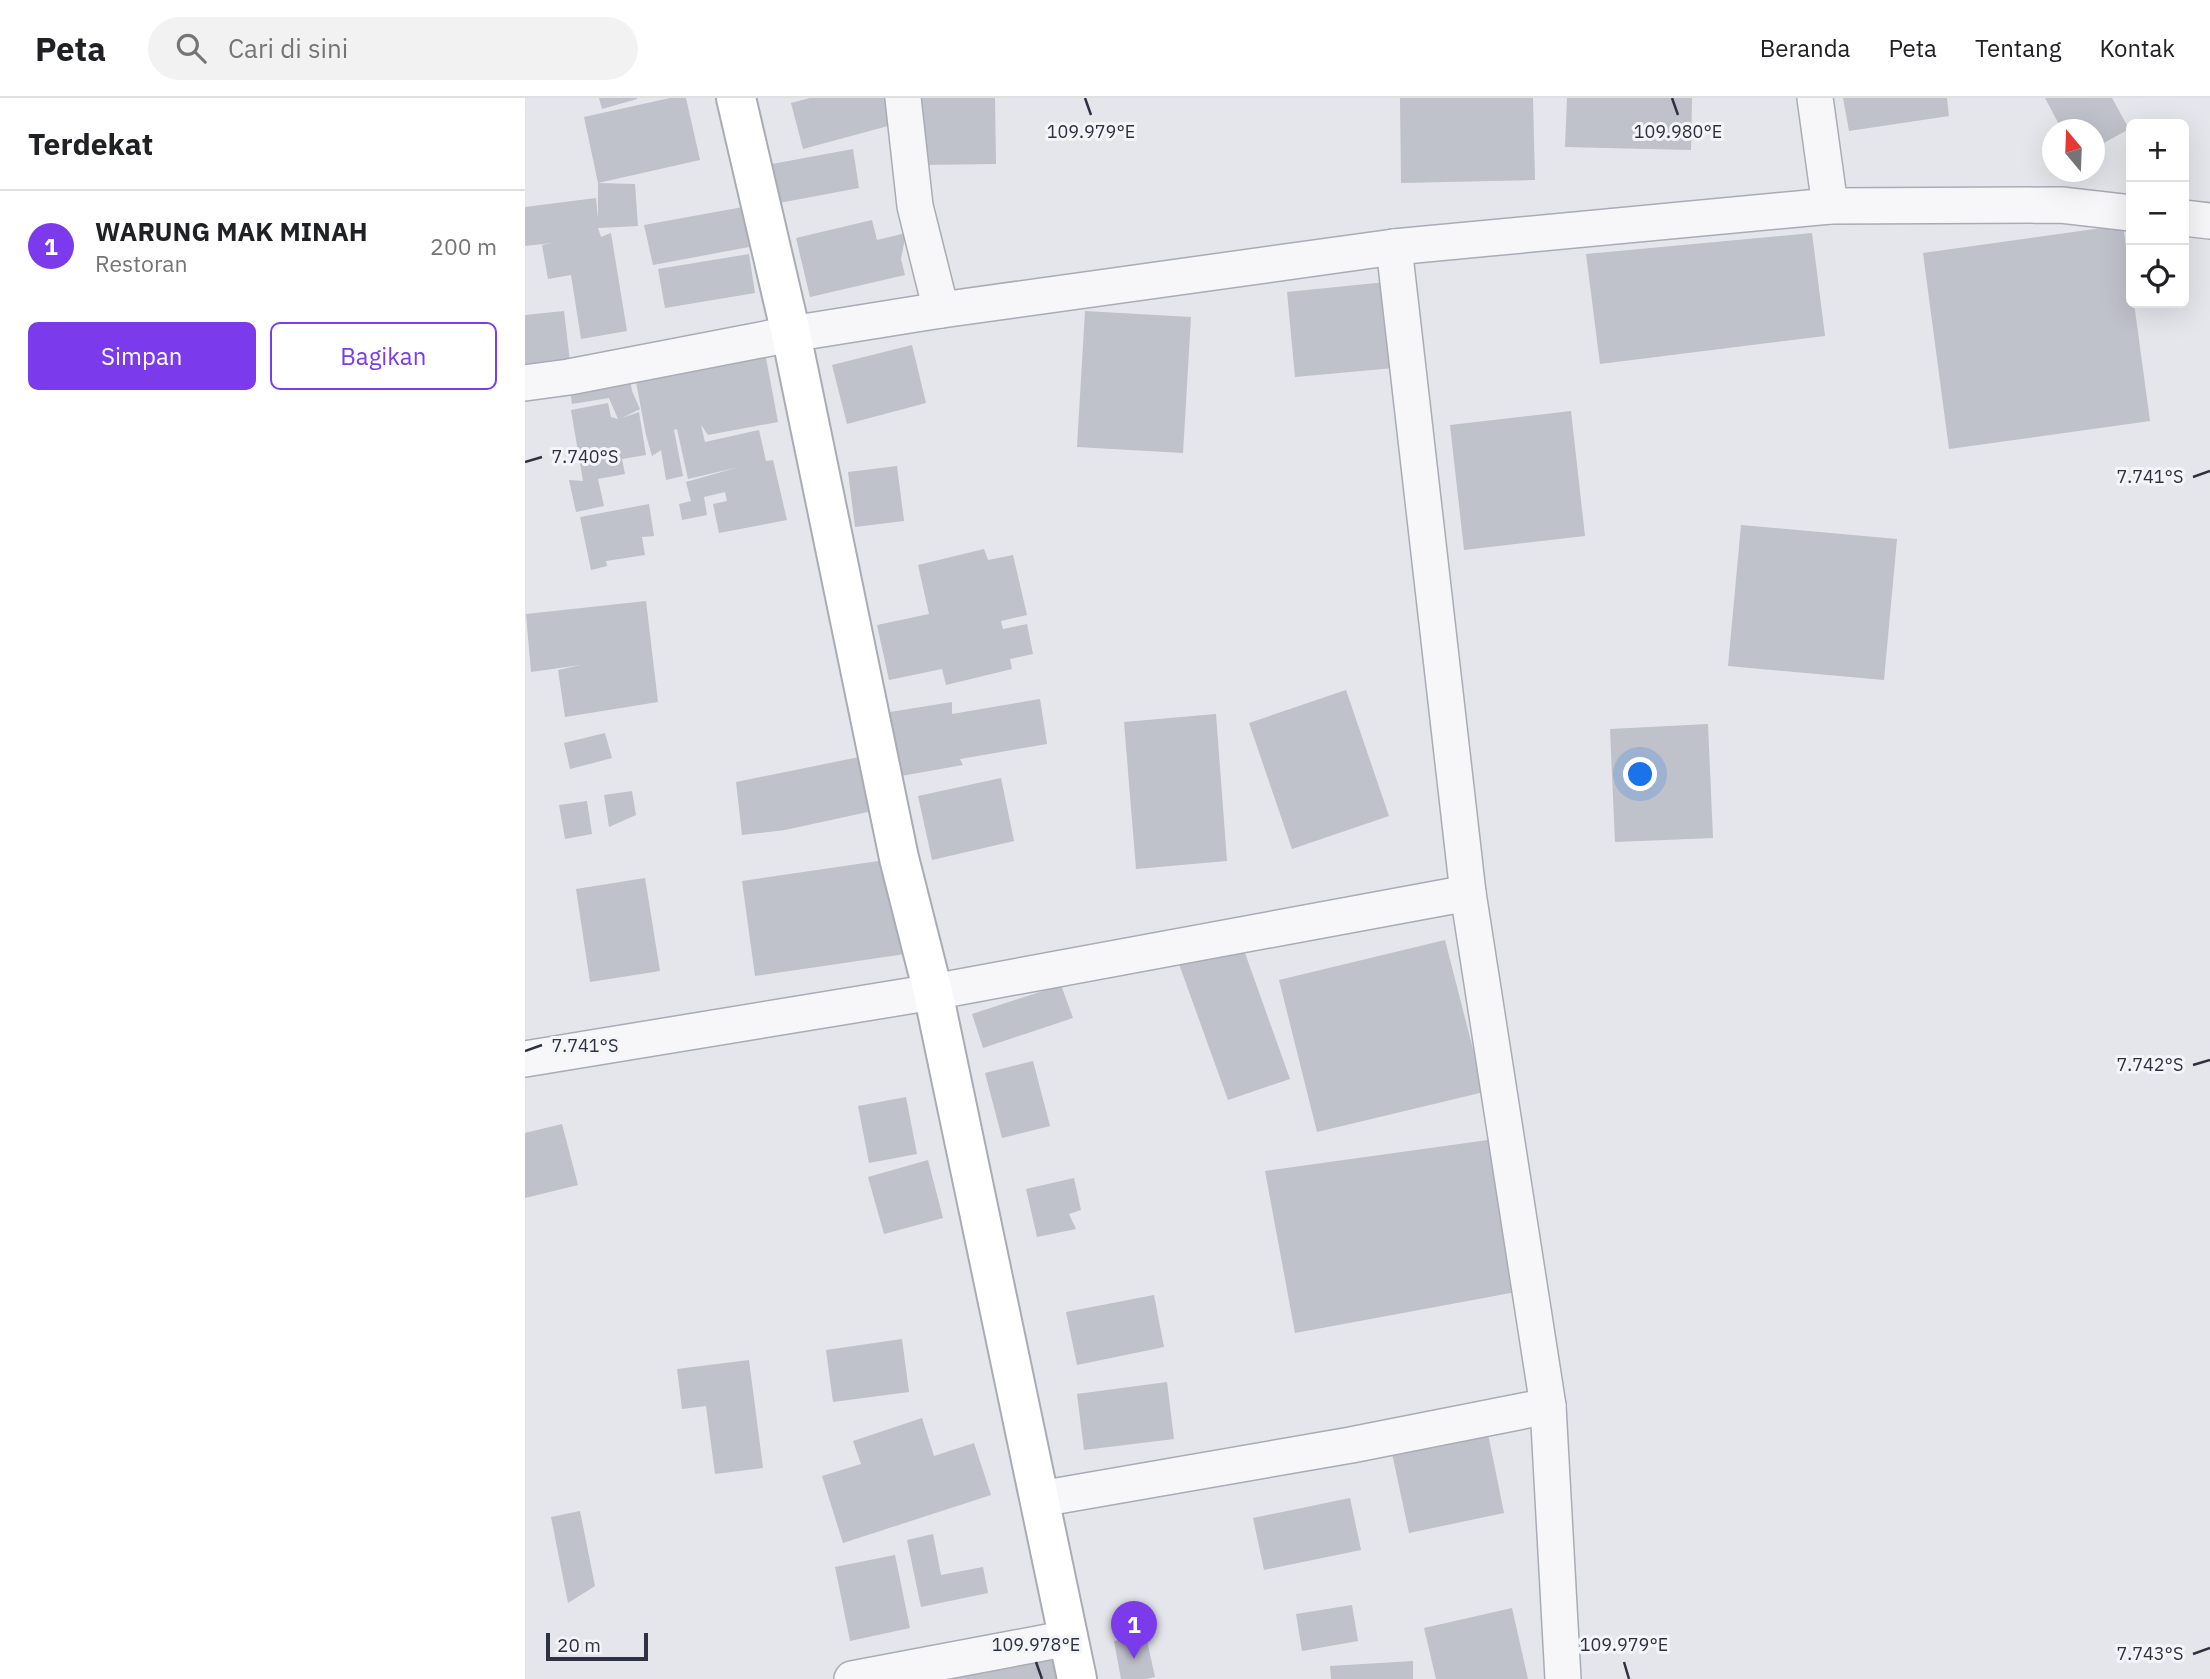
<!DOCTYPE html>
<html lang="id">
<meta charset="utf-8">
<style>
:root{--surface:#fff;--page:#f2f2f2;--text:#202124;--muted:#757577;--line:#e0e0e0;--accent:#7c3aed}
body{margin:0;font-family:"IBM Plex Sans",sans-serif;background:var(--page);color:var(--text)}
.controls{position:absolute;right:21px;top:21px;display:grid;overflow:hidden;border-radius:10px;box-shadow:0 7px 28px #0002}
.controls button{width:63px;height:63px;display:grid;place-items:center;padding:0;border:0;border-bottom:2px solid var(--line);background:var(--surface);color:var(--text);font:35px sans-serif}
.compass{position:absolute;left:1517px;top:21px;width:63px;height:63px;border-radius:50%;background:var(--surface);box-shadow:0 7px 28px #0002;rotate:341deg}
.scale{position:absolute;left:21px;bottom:18px;width:102px;box-sizing:border-box;padding-left:7px;border:4px solid #2d3142;border-top:0;font-size:19px;line-height:24px;white-space:nowrap;color:#2d3142;-webkit-text-stroke:5px #f4f5f8;paint-order:stroke}
.you{position:absolute;left:1116px;top:677px;width:24px;height:24px;margin:-18px;border:5px solid #fff;border-radius:50%;background:#1a73e8;box-shadow:0 0 0 10px #1a73e833}
.badge{display:grid;place-items:center;width:46px;height:46px;border-radius:50%;background:var(--accent);color:#fff;font-size:23px;font-weight:700}
.pin{position:absolute;translate:-50% -58px;filter:drop-shadow(0 2px 4px #0008)}
.pin::after{content:'';position:absolute;top:37px;width:24px;height:21px;background:inherit;clip-path:polygon(0 0,100% 0,50% 100%)}
.list{margin:0;padding:0;list-style:none}
h2{display:flex;justify-content:space-between;align-items:center;height:91px;margin:0;padding:0 28px;font-size:30px}
h2 small{font-size:23px;font-weight:400;color:var(--muted)}
.list li{display:grid;grid-template-columns:46px 1fr auto;gap:21px;align-items:center;box-sizing:border-box;height:112px;padding:0 28px;border-top:2px solid var(--line)}
.list b{display:block;font-size:26px;white-space:nowrap}
.list p{margin:0;font-size:23px;white-space:nowrap;color:var(--muted)}
.list em{font-size:23px;font-style:normal;color:var(--muted)}
.actions{display:flex;gap:14px;padding:21px 28px}
.actions a{flex:1;padding:16px 0;border:2px solid var(--accent);border-radius:10px;text-align:center;font-size:24px;color:var(--accent)}
.actions .main{background:var(--accent);color:#fff}
.icon{flex:none;width:38px;height:38px;fill:none;stroke:currentColor;stroke-width:2;stroke-linecap:round;stroke-linejoin:round}
.map{position:relative;flex:none;width:1685px;height:1581px;overflow:hidden}
header{display:flex;align-items:center;gap:42px;box-sizing:border-box;height:98px;padding:0 35px;background:var(--surface);border-bottom:2px solid var(--line)}
header strong{font-size:33px}
nav{display:flex;gap:38px;margin-inline-start:auto;font-size:24px}
.search{width:490px;height:63px;background:var(--page);display:flex;align-items:center;gap:18px;box-sizing:border-box;padding:0 24px;border-radius:38px;color:var(--muted);font-size:26px}
main{display:flex}
aside{flex:1;background:var(--surface)}
.map>svg:first-child{display:block}
.building{fill:#bfc1cb}
.lines{fill:none;stroke-linecap:round;stroke-linejoin:round}
.minor-casing{stroke:#a9acb5;stroke-width:38}
.secondary-casing{stroke:#a9acb5;stroke-width:42}
.minor{stroke:#f7f7f9;stroke-width:35}
.secondary{stroke:#fff;stroke-width:38}
.ticks{fill:none;stroke:#2d3142;stroke-width:2.5}
.ticks-label{font-size:18px;text-anchor:middle;fill:#2d3142;stroke:#f4f5f8;stroke-width:6;stroke-linejoin:round;paint-order:stroke}
</style>
<header>
<strong>Peta</strong>
<div class="search"><svg class="icon" aria-label="search" viewBox="0 0 24 24"><circle cx="10" cy="10" r="6"/><path d="M15 15l6 6"/></svg>Cari di sini</div>
<nav><a>Beranda</a><a>Peta</a><a>Tentang</a><a>Kontak</a></nav>
</header>
<main>
<aside>
<h2>Terdekat<small></small></h2>
<ul class="list">
<li><span class="badge">1</span><div><b>WARUNG MAK MINAH</b><p>Restoran</p></div><em>200 m</em></li>
</ul>
<div class="actions"><a class="main">Simpan</a><a>Bagikan</a></div>
</aside>
<div class="map">
<svg width="1685" height="1581" viewBox="0 0 1685 1581">
<rect width="100%" height="100%" fill="#e4e6eb"/>
<g class="building">
<polygon points="74,0 112,0 112,1 77,11"/>
<polygon points="145,0 161,0 175,62 73,85 110,86 113,128 73,130 76,139 86,135 102,233 56,241 46,177 23,181 17,147 27,145 0,148 0,109 71,100 73,121 73,85 59,19"/>
<polygon points="285,0 368,0 374,25 278,51 266,5"/>
<polygon points="394,0 470,0 471,66 395,67"/>
<polygon points="875,0 1008,0 1010,82 876,85"/>
<polygon points="1042,0 1167,0 1166,52 1040,49"/>
<polygon points="1318,0 1422,0 1424,18 1324,33"/>
<polygon points="1520,0 1587,0 1604,31 1570,50 1570,32 1537,32"/>
<polygon points="328,51 334,90 254,105 247,66"/>
<polygon points="218,109 224,149 128,167 119,127"/>
<polygon points="347,122 352,142 381,135 376,161 380,177 285,199 271,140"/>
<polygon points="1598,127 1606,186 1606,205 1609,205 1625,323 1424,351 1398,155"/>
<polygon points="1287,135 1300,238 1075,266 1061,156"/>
<polygon points="224,156 230,195 140,210 133,171"/>
<polygon points="861,184 869,270 770,279 762,194"/>
<polygon points="39,213 45,264 0,269 0,217"/>
<polygon points="560,213 666,219 658,355 552,349"/>
<polygon points="238,244 253,324 183,337 176,327 180,344 234,332 241,363 248,362 262,422 194,435 188,406 202,403 200,394 179,399 182,417 157,422 154,406 166,403 161,384 214,369 163,381 152,331 149,332 158,378 141,382 136,352 127,358 121,337 108,268"/>
<polygon points="387,247 401,305 322,326 307,267"/>
<polygon points="104,276 107,293 115,311 97,320 114,314 121,357 97,361 100,376 73,381 79,408 51,414 44,382 58,383 46,312 83,305 86,319 93,321 84,300 47,306 44,286"/>
<polygon points="1046,313 1060,438 939,452 925,327"/>
<polygon points="372,368 379,423 330,429 323,374"/>
<polygon points="124,406 129,438 117,439 120,457 81,463 82,468 66,472 55,419"/>
<polygon points="1216,427 1372,441 1359,582 1203,568"/>
<polygon points="459,451 463,462 488,457 502,517 476,523 478,531 502,526 508,556 485,561 487,571 421,587 417,571 364,582 352,527 404,516 393,467"/>
<polygon points="121,503 133,604 40,619 33,572 56,567 6,574 1,516"/>
<polygon points="821,592 864,718 767,751 724,625"/>
<polygon points="515,601 522,646 435,661 438,667 376,678 365,614 427,604 427,616"/>
<polygon points="691,616 702,763 611,771 599,624"/>
<polygon points="1183,626 1188,740 1090,744 1085,631"/>
<polygon points="80,635 87,660 45,671 39,645"/>
<polygon points="349,656 361,710 260,732 217,737 211,684"/>
<polygon points="476,680 489,743 407,762 393,698"/>
<polygon points="107,693 111,717 84,729 79,697"/>
<polygon points="62,703 67,736 40,741 34,707"/>
<polygon points="374,760 387,855 230,878 217,783"/>
<polygon points="120,780 135,873 65,884 51,791"/>
<polygon points="920,842 959,994 792,1034 754,882"/>
<polygon points="716,844 765,981 703,1002 654,866"/>
<polygon points="536,887 548,920 458,950 447,916"/>
<polygon points="508,963 525,1028 477,1040 460,975"/>
<polygon points="381,999 392,1056 344,1065 333,1008"/>
<polygon points="37,1026 53,1087 0,1100 0,1035"/>
<polygon points="970,1041 991,1194 770,1235 740,1073"/>
<polygon points="403,1062 418,1120 359,1136 343,1079"/>
<polygon points="549,1080 556,1112 544,1116 551,1131 512,1139 501,1091"/>
<polygon points="629,1197 639,1249 552,1267 541,1214"/>
<polygon points="377,1241 384,1294 308,1304 301,1252"/>
<polygon points="224,1262 238,1370 190,1376 181,1308 157,1311 152,1271"/>
<polygon points="642,1284 649,1341 559,1352 552,1296"/>
<polygon points="397,1320 409,1358 449,1345 466,1397 318,1445 297,1378 336,1366 328,1343"/>
<polygon points="961,1326 979,1415 884,1435 865,1346"/>
<polygon points="825,1400 836,1452 739,1472 728,1420"/>
<polygon points="55,1413 70,1488 43,1505 26,1419"/>
<polygon points="408,1436 416,1477 458,1469 463,1495 396,1509 382,1442"/>
<polygon points="370,1457 385,1530 325,1543 310,1469"/>
<polygon points="827,1507 833,1543 777,1553 771,1516"/>
<polygon points="987,1510 1003,1581 911,1581 899,1530"/>
<polygon points="621,1538 630,1579 621,1581 596,1581 589,1543"/>
<polygon points="536,1551 542,1581 424,1581 422,1573"/>
<polygon points="888,1563 888,1581 806,1581 805,1568"/>
</g>
<g class="lines">
<defs>
<g id="minor">
<polyline points="378,0 390,108 416,212"/>
<polyline points="1290,0 1305,108"/>
<polyline points="1659,120 1685,123"/>
<polyline points="869,149 943,795 1023,1308 1038,1581"/>
<polyline points="0,285 44,279 266,236 416,212 869,149 1305,108 1536,107 1606,115"/>
<polyline points="0,961 408,894 943,795"/>
<polyline points="515,1401 826,1347 1023,1308"/>
<polyline points="327,1581 544,1540"/>
</g>
<polyline id="secondary" points="211,0 266,236 374,760 408,894 552,1581"/>
</defs>
<use href="#minor" class="minor-casing"/>
<use href="#secondary" class="secondary-casing"/>
<use href="#minor" class="minor"/>
<use href="#secondary" class="secondary"/>
</g>
<path class="ticks" d="M560,0L566,17M1147,0L1153,17M0,364L17,359M1668,379L1685,373M0,953L17,947M1668,967L1685,962M1668,1556L1685,1550M511,1564L517,1581M1099,1564L1104,1581"/>
<g class="ticks-label">
<text x="566" y="40">109.979°E</text>
<text x="1153" y="40">109.980°E</text>
<text x="60" y="365">7.740°S</text>
<text x="1625" y="385">7.741°S</text>
<text x="60" y="954">7.741°S</text>
<text x="1625" y="973">7.742°S</text>
<text x="511" y="1553">109.978°E</text>
<text x="1099" y="1553">109.979°E</text>
<text x="1625" y="1562">7.743°S</text>
</g>
</svg>
<div class="controls">
<button>+</button>
<button>−</button>
<button><svg class="icon" aria-label="locate" viewBox="0 0 24 24"><circle cx="12" cy="12" r="6"/><path d="M12 2v4M12 18v4M2 12h4M18 12h4"/></svg></button>
</div>
<svg class="compass" viewBox="-18 -18 36 36"><path d="M0-13l5 13h-10z" fill="#e53935"/><path d="M0 13l5-13h-10z" fill="#757577"/></svg>
<div class="scale">20 m</div>
<div class="you"></div>
<div class="pin badge" style="left:609px;top:1561px">1</div>
</div>
</main>
